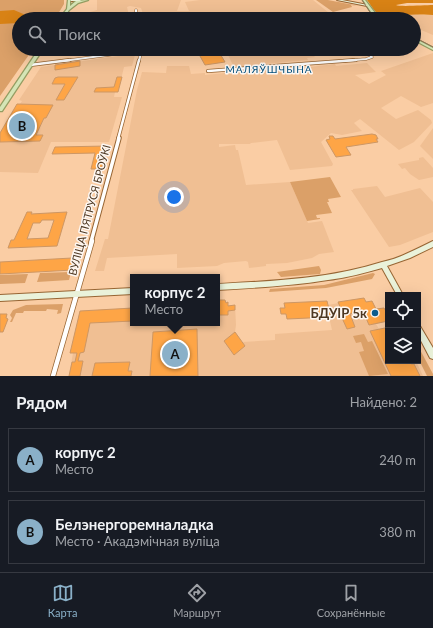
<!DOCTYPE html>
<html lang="ru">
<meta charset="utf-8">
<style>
:root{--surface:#171b24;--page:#242831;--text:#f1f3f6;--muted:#9ea1a6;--line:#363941;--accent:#8ab0c8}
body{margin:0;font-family:Lato,sans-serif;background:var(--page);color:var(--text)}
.controls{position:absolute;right:12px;bottom:12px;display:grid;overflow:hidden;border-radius:0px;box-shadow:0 4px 16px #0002}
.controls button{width:36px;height:36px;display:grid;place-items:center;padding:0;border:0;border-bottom:1px solid var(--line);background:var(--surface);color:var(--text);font:20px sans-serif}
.you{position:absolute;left:174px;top:197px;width:14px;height:14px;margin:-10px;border:3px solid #fff;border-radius:50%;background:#1a73e8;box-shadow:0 0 0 6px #1a73e833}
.badge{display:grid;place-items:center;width:26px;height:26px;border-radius:50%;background:var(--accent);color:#111;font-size:13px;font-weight:700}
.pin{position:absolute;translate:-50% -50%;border:2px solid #fff;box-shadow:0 1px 4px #0006}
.popup{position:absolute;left:130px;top:274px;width:90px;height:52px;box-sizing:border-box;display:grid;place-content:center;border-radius:0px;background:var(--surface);filter:drop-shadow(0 1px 3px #0005);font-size:13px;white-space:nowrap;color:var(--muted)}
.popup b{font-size:15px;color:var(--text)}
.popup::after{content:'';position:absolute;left:50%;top:100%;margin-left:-8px;border:8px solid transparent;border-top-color:var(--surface)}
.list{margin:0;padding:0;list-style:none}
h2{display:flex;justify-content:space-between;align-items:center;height:52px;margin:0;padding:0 16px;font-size:17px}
h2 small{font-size:13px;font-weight:400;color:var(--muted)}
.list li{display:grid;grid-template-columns:26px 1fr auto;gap:12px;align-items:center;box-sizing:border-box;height:64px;margin:0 8px 8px;padding:0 8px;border:1px solid var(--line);border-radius:0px}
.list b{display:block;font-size:15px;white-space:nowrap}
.list p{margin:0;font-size:13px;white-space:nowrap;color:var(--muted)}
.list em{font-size:13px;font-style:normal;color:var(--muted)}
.icon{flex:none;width:22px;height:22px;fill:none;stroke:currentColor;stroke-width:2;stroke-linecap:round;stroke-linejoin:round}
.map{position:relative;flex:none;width:433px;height:376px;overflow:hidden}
.search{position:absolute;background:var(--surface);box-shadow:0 4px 16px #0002;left:12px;right:12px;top:12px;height:44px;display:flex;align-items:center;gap:10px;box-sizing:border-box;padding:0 14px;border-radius:22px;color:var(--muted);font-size:15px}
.sheet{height:196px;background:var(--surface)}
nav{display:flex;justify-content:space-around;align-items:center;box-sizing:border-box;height:56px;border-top:1px solid var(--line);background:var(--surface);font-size:11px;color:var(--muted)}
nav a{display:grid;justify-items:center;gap:2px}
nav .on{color:var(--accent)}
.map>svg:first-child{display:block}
.built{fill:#f0bf93}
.green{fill:#dba068}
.forest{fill:#d88215}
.building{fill:#fea546;stroke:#cd9765;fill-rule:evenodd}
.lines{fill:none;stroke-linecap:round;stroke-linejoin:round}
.street-far3-casing{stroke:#976533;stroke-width:3}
.street-far2-casing{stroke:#976533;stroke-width:4}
.street-far1-casing{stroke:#976533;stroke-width:5.5}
.street-casing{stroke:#976533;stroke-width:6}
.secondary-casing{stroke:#976533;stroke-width:2}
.primary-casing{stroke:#949d62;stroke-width:2.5}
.street-far3{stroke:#fff;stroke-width:2}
.street-far2{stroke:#fff;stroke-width:2.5}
.street-far1{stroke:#fff;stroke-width:3.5}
.street{stroke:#fff;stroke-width:4.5}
.secondary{fill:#eaf2da;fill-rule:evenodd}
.primary{fill:#d5e5b6;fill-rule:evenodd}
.tram{stroke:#947557;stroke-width:1}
.poi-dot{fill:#0d5d8f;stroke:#fdf7f2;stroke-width:1.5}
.labels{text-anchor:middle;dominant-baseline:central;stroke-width:3;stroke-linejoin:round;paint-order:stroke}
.far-neighbourhood-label{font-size:10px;letter-spacing:1px;fill:#014e7b;stroke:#fdf7f2}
.street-label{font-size:11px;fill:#4e3822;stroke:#fdf7f2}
.near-poi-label{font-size:13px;font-weight:bold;fill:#4e3822;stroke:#fdf7f2;text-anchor:end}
</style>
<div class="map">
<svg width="433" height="376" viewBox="0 0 433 376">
<rect width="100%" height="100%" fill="#facda4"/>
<g class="built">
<polygon points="97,0 181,0 177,11 189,11 185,2 200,0 313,0 334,17 330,17 330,19 141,19 140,17 147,16 147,14 143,14 141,8 130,6 127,7 129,16 128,19 73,19 77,13 87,13 97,10"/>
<polygon points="415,13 420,15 433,15 433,35 414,27 414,19 394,18"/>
<polygon points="225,49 325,49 330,56 314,56 315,57 307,58 308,60 234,67"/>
<polygon points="433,53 433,103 421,107 401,96 381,108 396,119 418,110 431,120 432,123 414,142 399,150 360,119 354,123 362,131 342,135 331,133 321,142 333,164 332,166 290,170 277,140 251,143 250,144 219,144 219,147 235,145 236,150 238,150 246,185 290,182 308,223 322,221 334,252 319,254 312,258 287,263 266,264 266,266 249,268 248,262 246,261 224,263 217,266 177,268 177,254 107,258 104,271 95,271 105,239 108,239 137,90 142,72 166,73 167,66 189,66 191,74 205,73 205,75 297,66 310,67 335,64 336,66 367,63 376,72 355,75 369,84 386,75 381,71"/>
<polygon points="132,54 135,55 132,66 124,67 118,92 115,92 114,97 122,97 109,142 51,142 38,173 0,172 0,133 22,101 19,100 41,67"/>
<polygon points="433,128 433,159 420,146"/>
<polygon points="423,157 433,168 433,177 419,180 410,174 405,168 402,169 398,164 419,160 419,158"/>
<polygon points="377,186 385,197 420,188 433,202 433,232 400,245 389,247 351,190 353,190 353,189"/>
<polygon points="364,298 366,302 372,301 376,309 384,308 388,315 388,321 376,324 379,329 385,328 388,331 388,361 416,361 423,376 69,376 73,353 70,353 80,311 133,308 133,323 217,323 217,300 225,300 228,305 235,305 236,325 235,332 242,342 275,340 275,334 332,330 329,317 331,316 328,305"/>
</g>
<g class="green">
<polygon points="0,0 64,0 64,4 55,19 19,19 19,49 33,49 0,96"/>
<polygon points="316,0 328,0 359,6 351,5 352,7 333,12"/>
<polygon points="330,177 341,197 328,199 329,202 327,202 332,213 316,215 317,218 320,218 320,219 307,221 290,182"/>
<polygon points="319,266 321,270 320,274 281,277 277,272"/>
<polygon points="71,272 69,280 37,282 40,273"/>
<polygon points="373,273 375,274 372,279 326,288 269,292 270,289 324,285"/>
<polygon points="28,274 25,283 0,284 0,275"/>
<polygon points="63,304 61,313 57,314 58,310 47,309 46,311 24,311 23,313 16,313 12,322 10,322 12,318 10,315 13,310 26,305"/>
<polygon points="364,334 368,342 372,341 388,374 369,376 359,352 364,351 361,342 356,343 353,336"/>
<polygon points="418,346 433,374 433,376 427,376 418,358"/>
</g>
<g class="forest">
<path d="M367,0H433V3H407L396,5C400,7 425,5 433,5V15C419,15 408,13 394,18L395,19C379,19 376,13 367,0Z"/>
<polygon points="14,10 35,19 19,19 19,23 0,24 0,11"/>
</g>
<g class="building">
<polygon points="196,49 213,49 213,53 219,52 225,62 205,65"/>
<polygon points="80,61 80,66 55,70 55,65"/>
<polygon points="58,77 78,77 64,100 56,100 65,84 52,84 55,78"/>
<polygon points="117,77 122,77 118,92 94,92 96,88 114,87"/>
<polygon points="17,104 53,105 46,118 44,118 36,135 43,135 40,141 0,142 0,133"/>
<polygon points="372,134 376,135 378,139 376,139 378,142 346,147 351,155 336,157 326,140 330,139 329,136 333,136 335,139"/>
<polygon points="108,146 101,169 91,169 95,153 52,154 55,147"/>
<path d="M27,212H32L31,214L67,212L57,246L8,248L11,240H14ZM42,220H54L48,238L27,239L33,223H40Z"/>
<polygon points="73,254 77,254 73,270 0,274 0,262 72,258"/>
<polygon points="364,298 366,302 372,301 376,309 384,308 388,315 388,321 369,325 363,311 350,314 355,327 347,329 338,309 341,309 338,302"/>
<polygon points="217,300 225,300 226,303 228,302 228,306 235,305 235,310 228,311 228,315 217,315"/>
<polygon points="327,301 331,317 287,319 286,314 281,314 280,308 285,308 284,303"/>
<polygon points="133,308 133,321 90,323 84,352 80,353 78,361 83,361 80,376 69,376 72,362 75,362 77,353 70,353 80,311"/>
<polygon points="0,314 7,314 6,318 8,319 3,332 0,332"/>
<polygon points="385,328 388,333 388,361 409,361 411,364 414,364 420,376 391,376 370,331"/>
<polygon points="197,329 198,376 150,376 153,332"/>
<polygon points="235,332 245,346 234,355 224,341"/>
<polygon points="130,362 128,371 132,371 131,376 92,376 95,363"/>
</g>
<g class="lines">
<defs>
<g id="street-far3">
<polyline points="136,10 136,19"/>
<polyline points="63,61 153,49"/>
<polyline points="139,61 142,49"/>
<polyline points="343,61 366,59 372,57 363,49"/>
</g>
<g id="street-far2">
<polyline points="30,65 70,60"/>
<polyline points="208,71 356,60"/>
<polyline points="118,139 139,60"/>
</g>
<polyline id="street-far1" points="91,242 119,138"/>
<polyline id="street" points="53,376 92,241"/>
<g id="secondary">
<polygon points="70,0 81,0 80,1 71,1"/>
<polygon points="337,0 342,0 368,5 367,6"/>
<path d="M433,241V247L410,258L387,266L403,295H397L382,268C364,273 346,278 328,280C291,286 254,288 217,290V284C272,281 329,279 382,262C391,260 400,257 408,253C417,249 425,245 433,241Z"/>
<polygon points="133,288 133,294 0,301 0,295"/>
<polygon points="418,325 420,326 433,348 433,359 430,358 418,335"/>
</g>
<g id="primary">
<polygon points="68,0 70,0 70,6 76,1 88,0 78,3 69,10 63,19 59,19 67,9"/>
<polygon points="363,0 365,0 375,13 382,19 378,19 373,15"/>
<polygon points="414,38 433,48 433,50 414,40"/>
<polygon points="39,49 43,49 2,111 0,111 0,107"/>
</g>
</defs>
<use href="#street-far3" class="street-far3-casing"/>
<use href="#street-far2" class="street-far2-casing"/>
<use href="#street-far1" class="street-far1-casing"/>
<use href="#street" class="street-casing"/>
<use href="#secondary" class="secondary-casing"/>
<use href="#primary" class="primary-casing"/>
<use href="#street-far3" class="street-far3"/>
<use href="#street-far2" class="street-far2"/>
<use href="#street-far1" class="street-far1"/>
<use href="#street" class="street"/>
<use href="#secondary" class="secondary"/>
<use href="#primary" class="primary"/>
<g class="tram">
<polyline points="362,0 372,15 378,19"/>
<polyline points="330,17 332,19"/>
<polyline points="352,19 367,17 378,19"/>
<polyline points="414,37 433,47"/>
</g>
</g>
<circle class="poi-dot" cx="375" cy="313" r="4"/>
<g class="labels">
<g class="far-neighbourhood-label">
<text x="269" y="69">МАЛЯЎШЧЫНА</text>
</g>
<g class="street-label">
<text transform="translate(89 210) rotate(-75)">ВУЛІЦА ПЯТРУСЯ БРОЎКІ</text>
</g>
<g class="near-poi-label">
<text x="367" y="313">БДУІР 5к</text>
</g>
</g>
</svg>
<div class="controls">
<button><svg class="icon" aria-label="locate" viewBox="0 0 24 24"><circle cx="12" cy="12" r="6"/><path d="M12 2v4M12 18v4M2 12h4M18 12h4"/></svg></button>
<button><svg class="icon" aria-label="layers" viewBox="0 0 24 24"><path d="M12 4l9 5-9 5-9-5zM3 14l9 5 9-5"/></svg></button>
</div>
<div class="you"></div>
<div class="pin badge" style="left:175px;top:354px">A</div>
<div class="popup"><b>корпус 2</b>Место</div>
<div class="pin badge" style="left:22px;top:126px">B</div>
<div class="search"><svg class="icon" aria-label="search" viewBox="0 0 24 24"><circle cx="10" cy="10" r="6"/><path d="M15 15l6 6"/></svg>Поиск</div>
</div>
<section class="sheet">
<h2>Рядом<small>Найдено: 2</small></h2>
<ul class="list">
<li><span class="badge">A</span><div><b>корпус 2</b><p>Место</p></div><em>240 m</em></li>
<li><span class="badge">B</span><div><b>Белэнергоремналадка</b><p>Место · Акадэмічная вуліца</p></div><em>380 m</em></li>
</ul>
</section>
<nav>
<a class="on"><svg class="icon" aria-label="map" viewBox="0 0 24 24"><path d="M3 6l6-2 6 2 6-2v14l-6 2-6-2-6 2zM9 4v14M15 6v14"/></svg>Карта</a>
<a><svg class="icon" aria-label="directions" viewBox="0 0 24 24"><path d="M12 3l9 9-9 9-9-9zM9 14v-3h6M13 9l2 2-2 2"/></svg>Маршрут</a>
<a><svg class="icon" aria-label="saved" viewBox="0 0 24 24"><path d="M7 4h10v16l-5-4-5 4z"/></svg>Сохранённые</a>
</nav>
